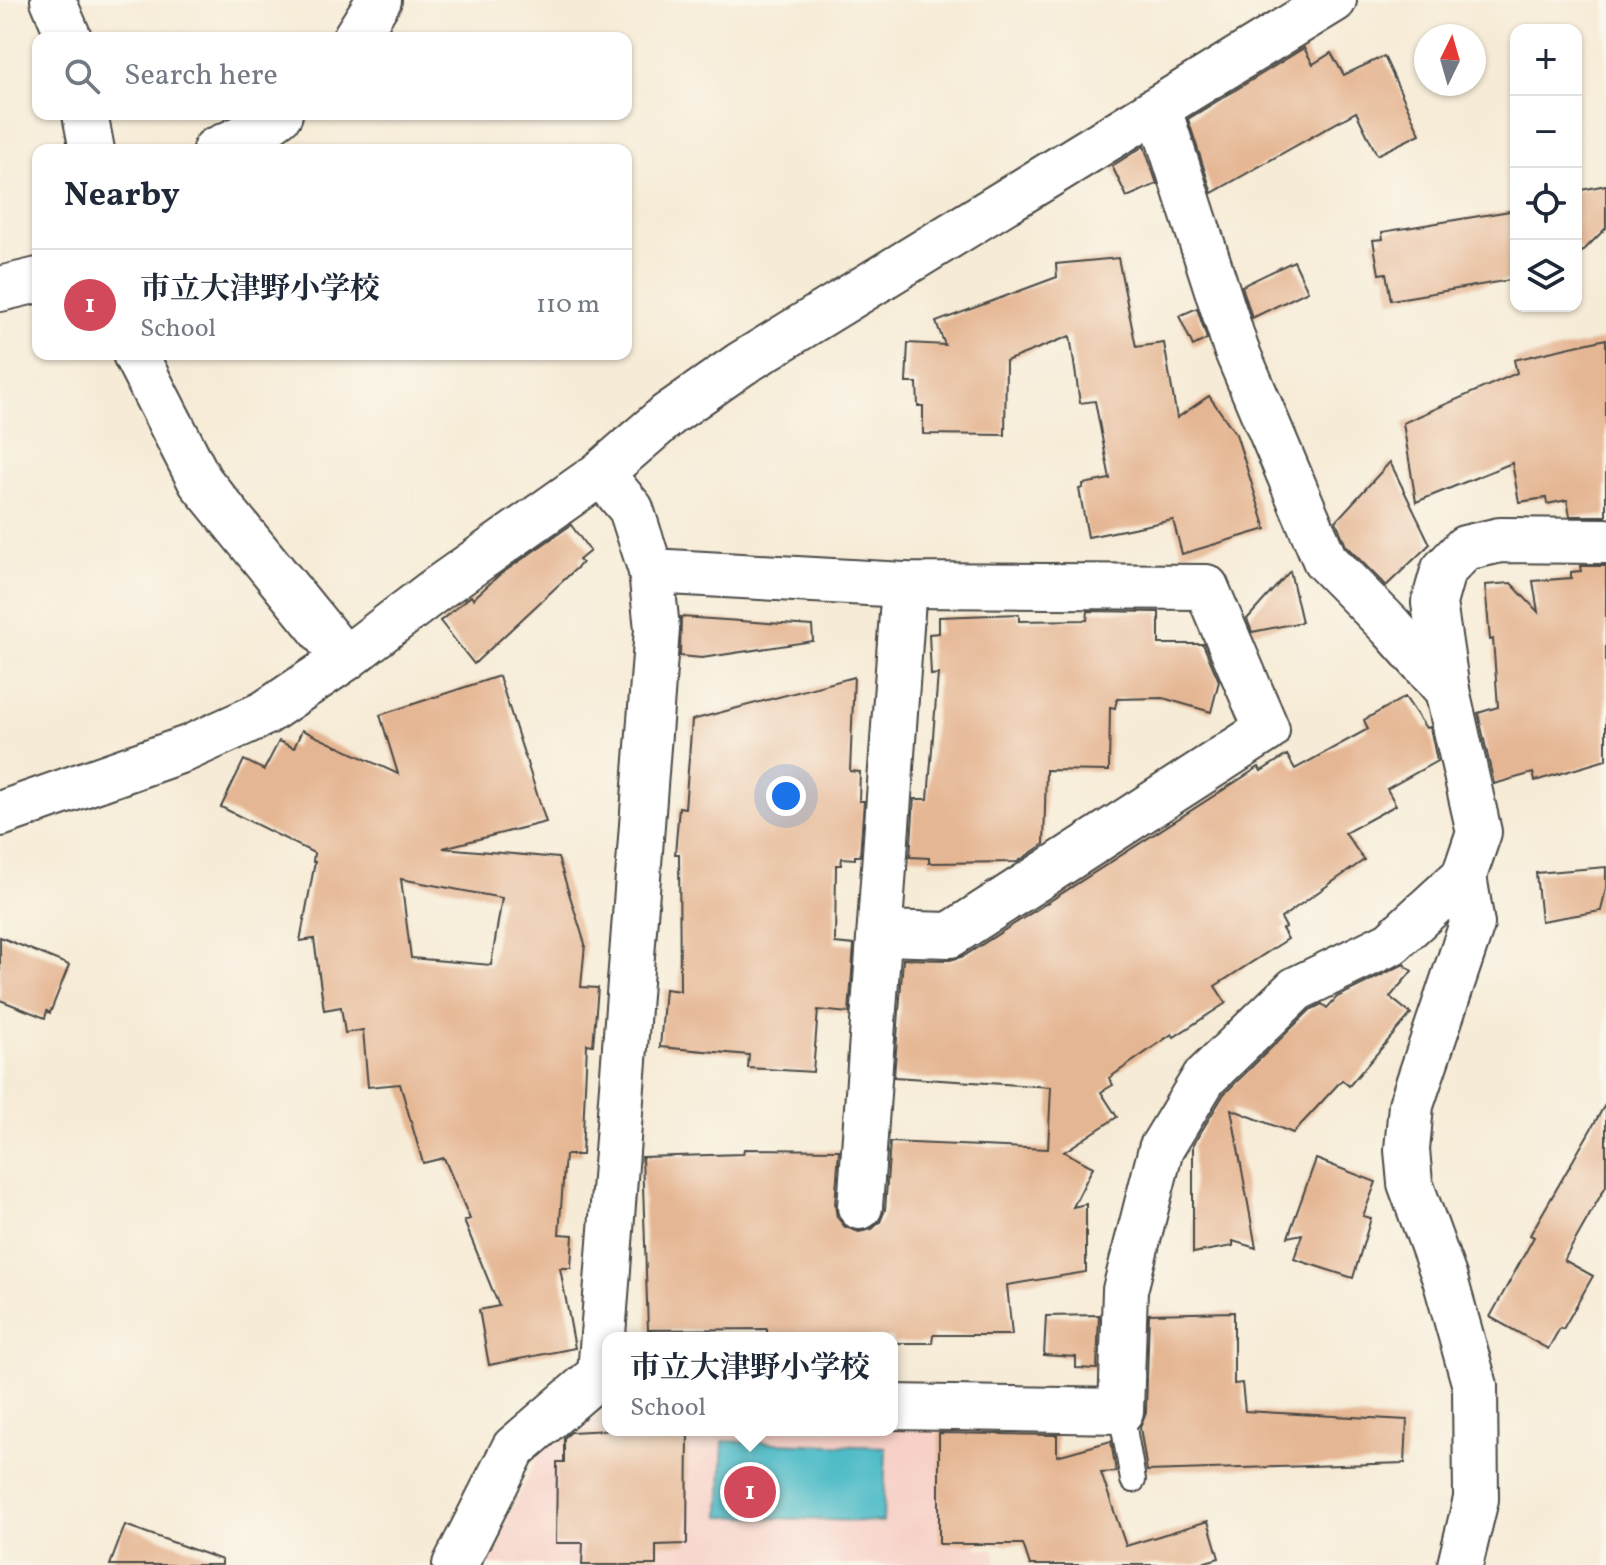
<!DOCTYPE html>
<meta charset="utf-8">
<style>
:root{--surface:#fff;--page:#f2f2f3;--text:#1f2937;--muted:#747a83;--line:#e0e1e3;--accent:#d1495b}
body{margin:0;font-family:Vollkorn,"Noto Serif JP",serif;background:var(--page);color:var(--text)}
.controls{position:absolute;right:24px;top:24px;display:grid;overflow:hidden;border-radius:16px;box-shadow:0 2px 6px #0004}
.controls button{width:72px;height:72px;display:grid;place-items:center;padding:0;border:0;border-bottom:2px solid var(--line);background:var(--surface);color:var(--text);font:40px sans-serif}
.compass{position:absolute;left:1414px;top:24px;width:72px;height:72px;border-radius:50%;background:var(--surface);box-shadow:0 2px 6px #0004;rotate:5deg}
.you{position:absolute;left:786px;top:796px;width:28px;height:28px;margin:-20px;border:6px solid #fff;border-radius:50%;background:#1a73e8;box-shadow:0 0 0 12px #1a73e833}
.badge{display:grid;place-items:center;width:52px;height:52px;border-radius:50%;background:var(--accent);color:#fff;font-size:26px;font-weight:700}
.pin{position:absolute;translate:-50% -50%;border:4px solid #fff;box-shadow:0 2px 8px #0006}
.popup{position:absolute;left:602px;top:1332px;width:296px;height:104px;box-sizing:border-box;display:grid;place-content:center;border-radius:16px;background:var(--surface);filter:drop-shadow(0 2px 6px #0005);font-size:26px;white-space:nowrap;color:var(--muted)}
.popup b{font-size:30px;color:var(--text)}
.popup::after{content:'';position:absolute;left:50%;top:100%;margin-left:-16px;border:16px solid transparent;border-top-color:var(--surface)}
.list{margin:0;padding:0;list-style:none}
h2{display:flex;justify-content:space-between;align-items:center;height:104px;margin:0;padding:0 32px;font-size:34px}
h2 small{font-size:26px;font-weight:400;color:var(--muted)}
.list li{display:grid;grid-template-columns:52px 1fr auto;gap:24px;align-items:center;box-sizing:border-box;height:112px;padding:0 32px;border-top:2px solid var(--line)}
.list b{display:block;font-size:30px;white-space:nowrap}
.list p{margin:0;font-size:26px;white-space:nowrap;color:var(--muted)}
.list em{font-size:26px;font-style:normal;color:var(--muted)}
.icon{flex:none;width:44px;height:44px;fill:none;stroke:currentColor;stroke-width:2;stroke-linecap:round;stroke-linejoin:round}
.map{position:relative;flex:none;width:1606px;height:1565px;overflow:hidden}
.search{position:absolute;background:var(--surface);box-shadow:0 2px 6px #0004;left:32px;top:32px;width:600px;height:88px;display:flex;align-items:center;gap:20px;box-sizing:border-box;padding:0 28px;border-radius:16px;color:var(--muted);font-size:30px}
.panel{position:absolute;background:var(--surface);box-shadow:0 2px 6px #0004;left:32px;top:144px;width:600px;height:216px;border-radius:16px}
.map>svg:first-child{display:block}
.built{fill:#f7d1c8}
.water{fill:#4fbcc8;stroke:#3d747a;stroke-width:2}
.building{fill:#e5b693;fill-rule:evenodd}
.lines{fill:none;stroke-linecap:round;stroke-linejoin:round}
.lane-casing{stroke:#494845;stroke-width:28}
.street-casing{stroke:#494845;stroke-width:48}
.secondary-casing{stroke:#494845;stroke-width:48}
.lane{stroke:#fff;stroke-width:24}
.street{stroke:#fff;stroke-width:44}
.secondary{stroke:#fff;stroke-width:44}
</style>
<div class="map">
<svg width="1606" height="1565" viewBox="0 0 1606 1565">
<rect width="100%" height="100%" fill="#fbf7ec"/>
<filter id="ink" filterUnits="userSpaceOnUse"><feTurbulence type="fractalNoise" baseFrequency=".0125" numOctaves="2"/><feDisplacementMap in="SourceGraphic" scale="16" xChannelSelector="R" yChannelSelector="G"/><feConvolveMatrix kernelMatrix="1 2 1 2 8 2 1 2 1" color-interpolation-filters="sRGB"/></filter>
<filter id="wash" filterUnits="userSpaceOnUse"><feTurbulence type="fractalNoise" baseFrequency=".006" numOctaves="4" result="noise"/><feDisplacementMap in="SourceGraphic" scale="32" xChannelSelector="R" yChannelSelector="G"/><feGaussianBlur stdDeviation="1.8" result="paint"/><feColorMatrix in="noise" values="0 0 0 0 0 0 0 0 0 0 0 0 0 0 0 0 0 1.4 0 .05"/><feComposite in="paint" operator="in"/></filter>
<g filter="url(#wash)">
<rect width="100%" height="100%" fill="#f6ebd6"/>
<polygon class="built" points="569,1418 608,1419 608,1430 892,1430 892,1421 979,1421 978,1549 995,1549 996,1565 484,1565 549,1435"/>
<polygon class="water" points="723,1441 886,1447 883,1522 720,1516"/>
<g id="blocks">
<g class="building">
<polygon points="1304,48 1313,64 1331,53 1344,75 1384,56 1420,134 1377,155 1356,112 1212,193 1188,119"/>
<polygon points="1144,146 1157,184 1127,197 1112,166"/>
<polygon points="1606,185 1606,228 1582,252 1576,245 1576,191"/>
<polygon points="1516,210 1516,279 1391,300 1386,273 1379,274 1373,240 1383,239 1382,232"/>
<polygon points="1118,258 1136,347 1164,343 1177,418 1209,396 1236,434 1266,529 1182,554 1173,520 1088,537 1079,489 1083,488 1083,484 1110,479 1095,401 1080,403 1070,336 1006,361 1005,435 923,434 923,406 918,406 917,383 906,383 908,343 945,345 936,322 1057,277 1056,264"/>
<polygon points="1294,261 1308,291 1252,318 1242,286"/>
<polygon points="1197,308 1207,339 1193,346 1179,316"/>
<polygon points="1606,339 1606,516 1570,516 1567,500 1547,504 1546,498 1519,502 1512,463 1416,502 1403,423 1517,373 1514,360"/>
<polygon points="1390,462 1430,544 1386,586 1346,546 1336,521"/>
<polygon points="571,525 590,551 579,560 582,563 474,664 440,621 471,596 473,599 498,576"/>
<polygon points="1580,566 1606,566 1606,760 1535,781 1533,773 1494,784 1478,713 1498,707 1493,639 1490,640 1485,585 1511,583 1538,612 1533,581 1571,578 1571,572 1581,571"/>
<polygon points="1290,571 1302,622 1252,632 1247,619"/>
<polygon points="1088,611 1159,612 1159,644 1203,644 1219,681 1211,712 1163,698 1117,699 1115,708 1110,707 1109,771 1046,770 1044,844 1017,862 929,863 929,858 910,857 914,799 928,799 938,674 931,675 929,634 939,633 939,617 1019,614 1019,621 1087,620"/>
<polygon points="681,617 812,626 813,641 702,658 680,656"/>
<path d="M499,676L546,822L443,848L558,858L585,944L581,987L598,988L593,1045L587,1044L582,1155H565L559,1234L573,1235L571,1268H560L575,1348L489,1365L479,1310L499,1306L464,1221L470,1219L444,1158L423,1163L400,1084L368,1087L363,1030L345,1033L341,1007L324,1010L314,939L300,941L315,862H313L314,853L221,807L244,760L264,770L279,741L294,748L302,730L398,774L380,715ZM401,879L502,898L491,965L411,958Z"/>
<polygon points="854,677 850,771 860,772 859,801 864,801 860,856 855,856 855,859 842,858 841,865 836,865 835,943 854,945 849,1013 818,1010 813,1072 748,1068 749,1055 660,1047 665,989 680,991 679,854 675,854 679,807 685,808 692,720"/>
<polygon points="1405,697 1426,728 1430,727 1437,761 1387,789 1396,805 1345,833 1364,860 1281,918 1286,927 1282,929 1288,939 1215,986 1226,1003 1174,1037 1172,1034 1109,1078 1113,1085 1101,1092 1117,1117 1064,1152 1093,1167 1073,1207 1086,1204 1086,1272 1007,1285 1012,1335 933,1335 932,1343 893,1343 893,1338 767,1336 767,1329 648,1330 642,1157 743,1154 744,1149 839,1150 835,1205 837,1217 845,1227 859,1232 872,1229 880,1222 885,1210 890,1142 1048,1149 1051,1087 894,1077 903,959 950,960 964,956 1259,767 1261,771 1287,755 1295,769 1368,729 1364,720"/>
<polygon points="1606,867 1606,888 1601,911 1541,921 1536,873"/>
<polygon points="0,937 69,965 50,1013 47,1011 45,1018 0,1000"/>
<polygon points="1404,964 1412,971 1390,997 1411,1014 1349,1086 1342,1080 1293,1133 1231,1109 1256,1248 1233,1241 1233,1246 1193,1253 1193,1145 1224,1094 1310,1010 1322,1004 1327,1008 1337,997"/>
<polygon points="1606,1103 1606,1186 1564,1260 1593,1276 1563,1329 1560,1328 1548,1349 1490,1317 1534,1237 1530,1235"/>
<polygon points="1316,1159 1376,1182 1363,1216 1371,1218 1353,1278 1294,1259 1302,1234 1288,1237"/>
<polygon points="1234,1312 1234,1384 1242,1383 1245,1411 1407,1420 1405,1463 1147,1471 1140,1427 1146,1412 1149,1314"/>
<polygon points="1099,1315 1097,1369 1076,1368 1076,1357 1044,1355 1046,1316"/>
<polygon points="609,1430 688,1430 687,1544 656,1545 656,1565 582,1565 583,1543 556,1543 557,1462 564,1462 564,1438 571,1432"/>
<polygon points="939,1433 1057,1435 1057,1456 1111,1441 1116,1472 1101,1473 1126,1546 1208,1521 1219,1558 1195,1565 1030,1565 1023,1544 939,1544"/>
<polygon points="125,1525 222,1560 222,1565 110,1565"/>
</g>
</g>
</g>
<g filter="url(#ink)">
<use href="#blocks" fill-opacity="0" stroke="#494845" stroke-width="2"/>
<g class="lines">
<defs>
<polyline id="lane" points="1121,1411 1133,1480"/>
<g id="street">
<polyline points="53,0 69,38"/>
<polyline points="355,38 379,0"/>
<polyline points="85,114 92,150"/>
<polyline points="215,150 257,131 280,114"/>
<polyline points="0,289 38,280"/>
<polyline points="135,354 200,481 345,659"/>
<polyline points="651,571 904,585 1206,587 1267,730 950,935 881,933"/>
<polyline points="1447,690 1434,603 1443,571 1465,548 1500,540 1606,541"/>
<polyline points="860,1207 904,585"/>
<polyline points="892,1407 1121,1411 1125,1290 1161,1149 1204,1078 1296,989 1391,943 1464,876 1479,832 1447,690 1391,627 1325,560 1236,349 1159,109"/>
<polyline points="455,1565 514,1448 600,1374 657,629 651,571 631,509 601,473"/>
<polyline points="1460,1565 1476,1499 1475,1386 1445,1279 1410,1183 1407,1150 1411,1105 1472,924 1464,876"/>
</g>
<polyline id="secondary" points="0,814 188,748 265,713 345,659 434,591 601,473 668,415 741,364 1334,0"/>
</defs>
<use href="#lane" class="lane-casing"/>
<use href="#street" class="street-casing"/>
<use href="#secondary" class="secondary-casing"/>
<use href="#lane" class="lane"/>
<use href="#street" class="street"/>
<use href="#secondary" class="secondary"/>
</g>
</g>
</svg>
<div class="controls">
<button>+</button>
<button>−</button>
<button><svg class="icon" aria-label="locate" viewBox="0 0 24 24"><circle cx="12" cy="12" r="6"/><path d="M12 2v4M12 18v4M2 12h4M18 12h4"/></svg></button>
<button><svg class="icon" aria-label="layers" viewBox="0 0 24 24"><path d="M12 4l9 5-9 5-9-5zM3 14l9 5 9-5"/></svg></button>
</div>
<svg class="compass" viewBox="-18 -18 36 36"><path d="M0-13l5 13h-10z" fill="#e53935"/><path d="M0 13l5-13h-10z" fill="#747a83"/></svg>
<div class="you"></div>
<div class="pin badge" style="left:750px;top:1492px">1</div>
<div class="popup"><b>市立大津野小学校</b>School</div>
<div class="search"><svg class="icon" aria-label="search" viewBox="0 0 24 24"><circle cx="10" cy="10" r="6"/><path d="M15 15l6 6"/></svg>Search here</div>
<section class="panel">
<h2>Nearby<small></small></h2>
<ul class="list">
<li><span class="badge">1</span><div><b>市立大津野小学校</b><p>School</p></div><em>110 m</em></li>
</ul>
</section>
</div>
